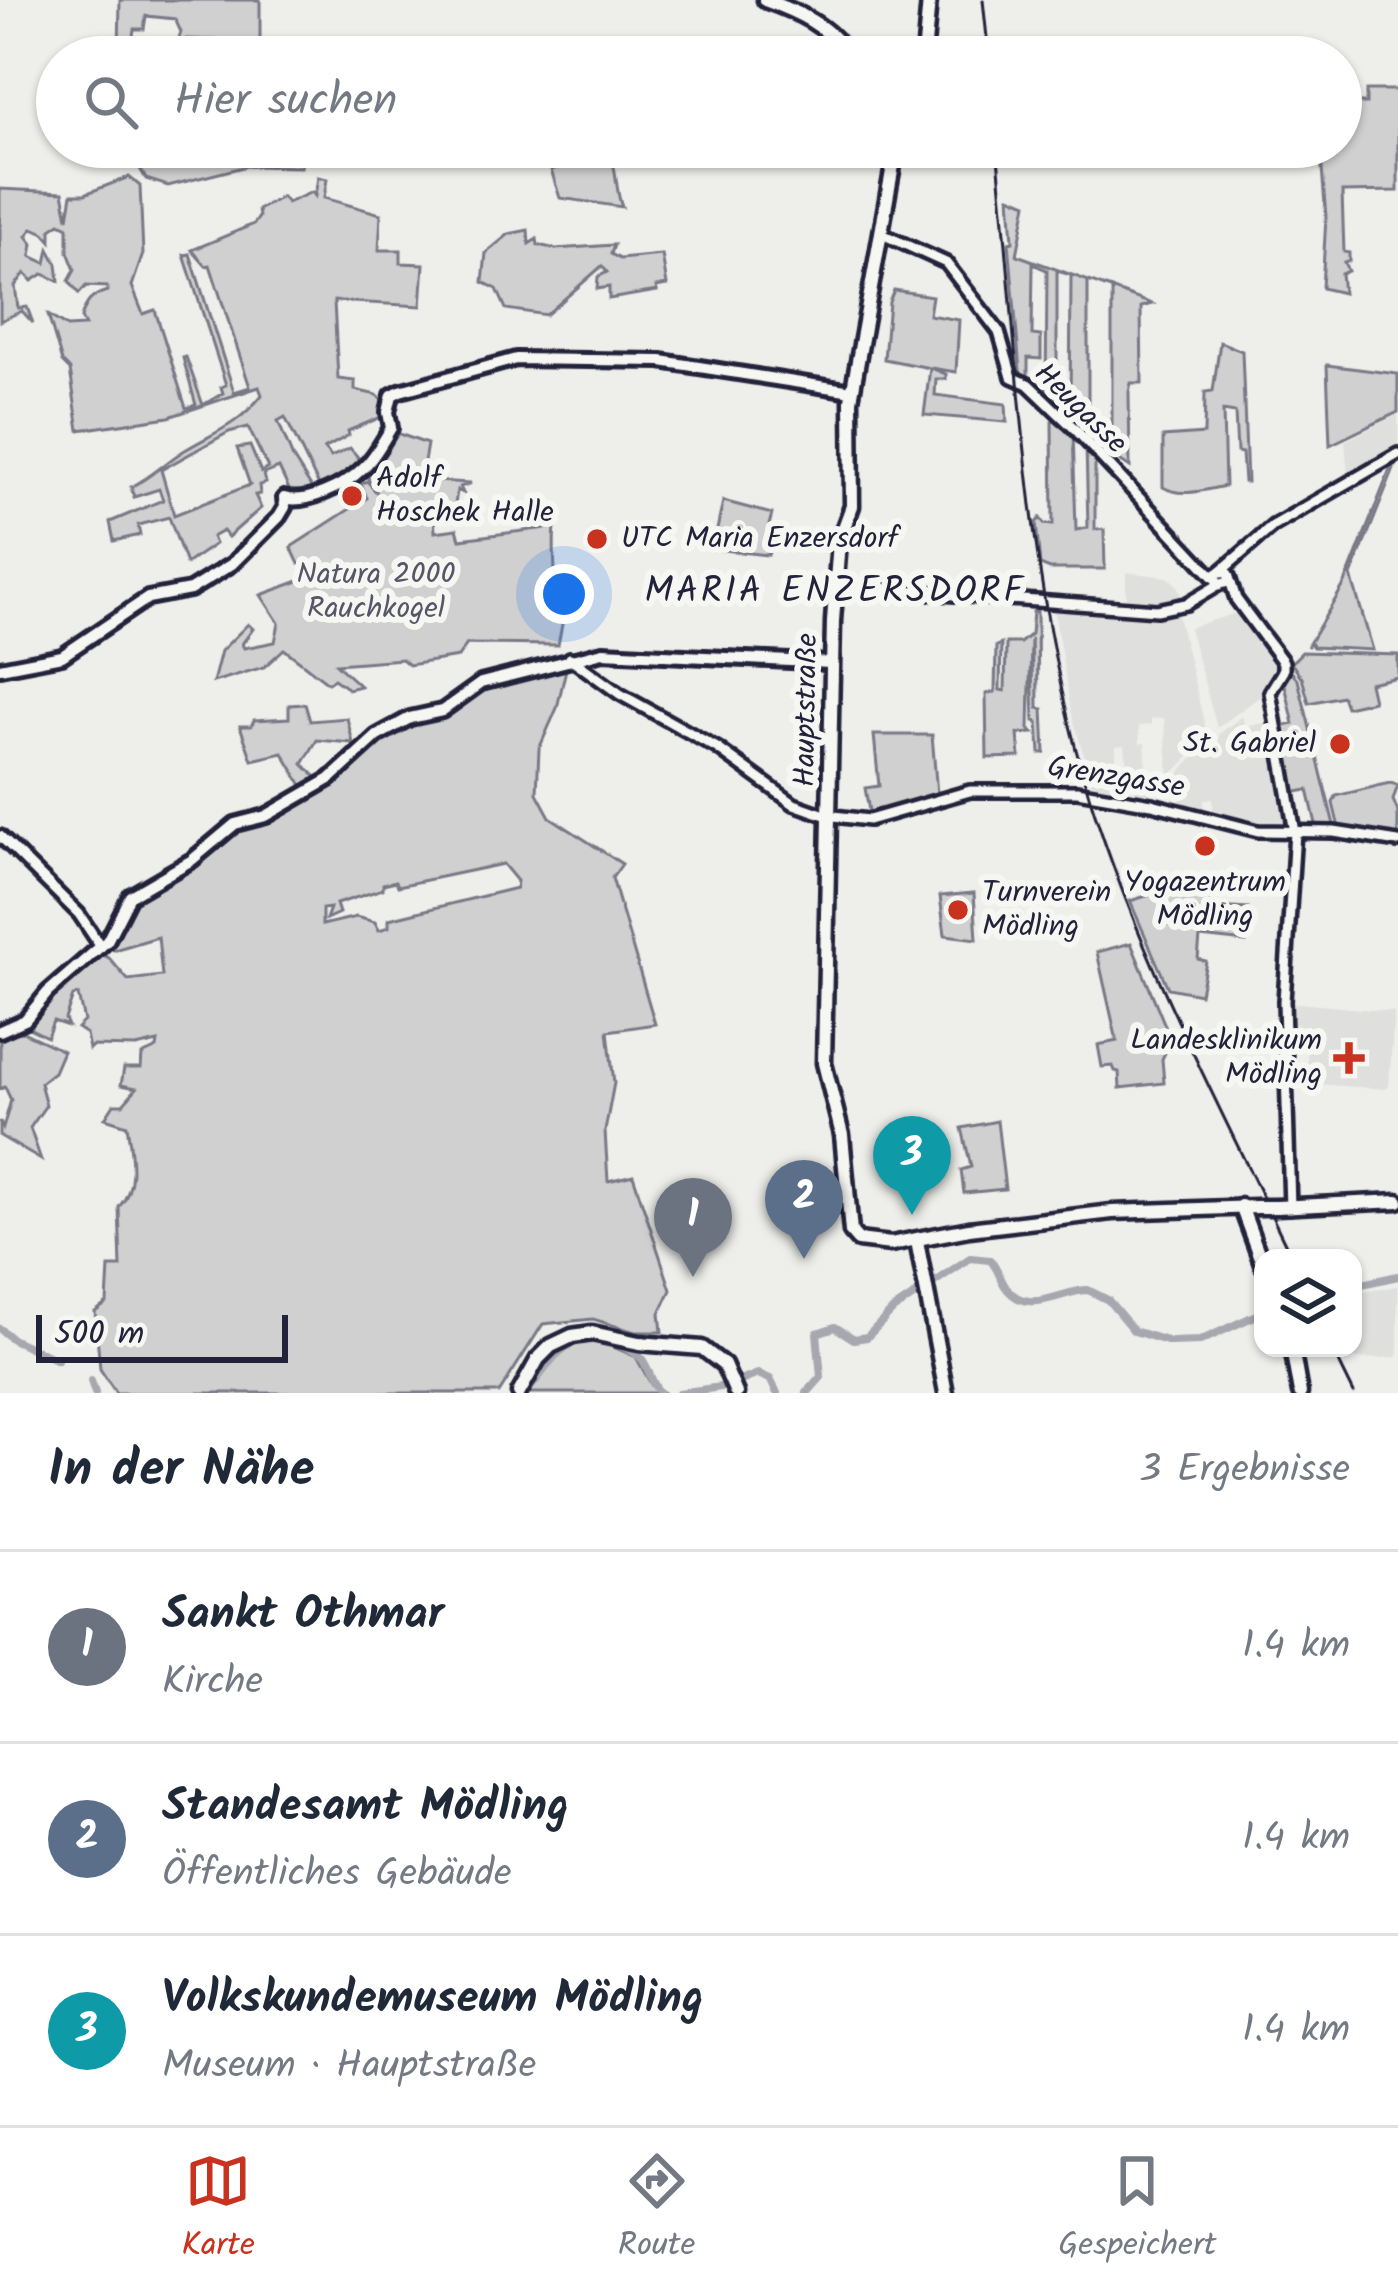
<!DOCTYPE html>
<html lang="de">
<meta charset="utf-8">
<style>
:root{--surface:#fff;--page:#f2f2f3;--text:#1f2937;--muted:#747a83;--line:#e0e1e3;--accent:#c8321e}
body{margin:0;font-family:Kalam,sans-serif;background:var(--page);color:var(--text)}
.controls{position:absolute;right:36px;bottom:36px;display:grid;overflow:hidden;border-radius:24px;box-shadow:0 3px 9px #0004}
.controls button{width:108px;height:108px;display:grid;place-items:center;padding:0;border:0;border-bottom:3px solid var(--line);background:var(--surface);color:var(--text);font:60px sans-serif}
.scale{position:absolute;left:36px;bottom:30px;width:252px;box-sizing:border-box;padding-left:12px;border:6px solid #22223b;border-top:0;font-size:33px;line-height:42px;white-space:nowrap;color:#22223b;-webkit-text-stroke:9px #f6f6f2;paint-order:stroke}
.you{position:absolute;left:564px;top:594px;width:42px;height:42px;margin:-30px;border:9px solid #fff;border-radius:50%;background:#1a73e8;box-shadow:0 0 0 18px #1a73e833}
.badge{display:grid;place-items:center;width:78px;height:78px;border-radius:50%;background:var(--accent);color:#fff;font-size:39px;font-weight:700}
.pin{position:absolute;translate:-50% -99px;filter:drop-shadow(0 3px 6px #0008)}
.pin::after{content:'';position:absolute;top:63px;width:42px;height:36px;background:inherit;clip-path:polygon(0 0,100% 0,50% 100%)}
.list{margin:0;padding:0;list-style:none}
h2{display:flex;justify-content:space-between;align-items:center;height:156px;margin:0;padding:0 48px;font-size:51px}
h2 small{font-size:39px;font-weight:400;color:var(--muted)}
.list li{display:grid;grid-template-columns:78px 1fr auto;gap:36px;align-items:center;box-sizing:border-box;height:192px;padding:0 48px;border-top:3px solid var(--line)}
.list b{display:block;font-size:45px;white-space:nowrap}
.list p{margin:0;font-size:39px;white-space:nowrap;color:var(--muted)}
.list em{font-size:39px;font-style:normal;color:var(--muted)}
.icon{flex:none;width:66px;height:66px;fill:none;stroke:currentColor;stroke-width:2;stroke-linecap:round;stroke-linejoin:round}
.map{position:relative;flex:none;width:1398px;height:1393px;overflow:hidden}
.search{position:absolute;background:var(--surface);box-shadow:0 3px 9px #0004;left:36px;right:36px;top:36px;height:132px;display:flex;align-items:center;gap:30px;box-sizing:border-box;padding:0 42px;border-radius:66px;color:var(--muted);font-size:45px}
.sheet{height:732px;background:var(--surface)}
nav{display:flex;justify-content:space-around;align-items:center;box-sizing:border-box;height:168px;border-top:3px solid var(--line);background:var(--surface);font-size:33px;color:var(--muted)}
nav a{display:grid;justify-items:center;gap:6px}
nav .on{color:var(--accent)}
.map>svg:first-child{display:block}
.built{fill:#dfdfde}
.green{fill:#d0d0d1;stroke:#797986;stroke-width:3;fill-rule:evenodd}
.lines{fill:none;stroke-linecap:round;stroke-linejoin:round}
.river{stroke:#a7a7af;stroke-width:8}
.tertiary-casing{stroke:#22223b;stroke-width:18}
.secondary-casing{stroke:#22223b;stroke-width:20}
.primary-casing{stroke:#22223b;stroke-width:21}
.tertiary{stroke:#f6f6f2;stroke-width:9}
.secondary{stroke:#f6f6f2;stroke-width:10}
.primary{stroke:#f6f6f2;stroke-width:12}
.rail{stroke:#22223b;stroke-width:3}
.primary-bridge-casing{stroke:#22223b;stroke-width:21;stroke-linecap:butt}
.primary-bridge{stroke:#f6f6f2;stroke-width:12}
.poi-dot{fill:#c8321e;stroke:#f6f6f2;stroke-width:4.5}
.labels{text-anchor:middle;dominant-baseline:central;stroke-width:12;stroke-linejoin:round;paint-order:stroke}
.street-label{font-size:30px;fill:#22223b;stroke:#f6f6f2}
.poi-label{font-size:30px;fill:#22223b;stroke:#f6f6f2;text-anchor:start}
.park-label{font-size:30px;fill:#565668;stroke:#f6f6f2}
.quarter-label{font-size:36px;letter-spacing:3px;fill:#22223b;stroke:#f6f6f2}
</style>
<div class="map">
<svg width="1398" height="1393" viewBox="0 0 1398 1393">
<rect width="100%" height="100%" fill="#eeeeeb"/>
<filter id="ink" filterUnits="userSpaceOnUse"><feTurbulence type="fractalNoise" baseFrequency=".00833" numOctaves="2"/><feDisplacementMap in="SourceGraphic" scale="24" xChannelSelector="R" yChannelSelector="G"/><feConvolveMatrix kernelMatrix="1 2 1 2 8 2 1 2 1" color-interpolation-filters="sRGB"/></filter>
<g filter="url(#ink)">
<g class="built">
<polygon points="1398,414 1398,451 1348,479 1345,441"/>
<polygon points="1126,572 1168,577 1177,585 1183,602 1147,607 1126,604"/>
<polygon points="1053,605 1147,614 1177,612 1208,738 1169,777 1164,718 1151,719 1151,725 1139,726 1140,743 1145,743 1149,801 1136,799 1135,781 1128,781 1125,745 1116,746 1116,796 1094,791 1071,711"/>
<polygon points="1242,611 1280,659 1281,668 1262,695 1217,728 1189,628"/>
<polygon points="1242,716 1245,727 1273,721 1289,829 1254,827 1213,815 1213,798 1204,799 1204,813 1180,806 1180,772 1200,750 1219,743 1219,734"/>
<polygon points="1287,1002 1394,1012 1389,1086 1386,1089 1314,1084 1314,1074 1308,1072 1306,1044 1300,1043 1301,1025 1286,1025"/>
<polygon points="1398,1286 1398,1357 1356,1359 1351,1348 1353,1293"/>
</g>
<g class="green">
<polygon points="120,0 260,0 260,57 218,57 215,48 253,47 253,41 187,39 188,47 163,51 178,41 181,32 175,19 146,16 144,29 134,29 131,51 119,51"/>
<polygon points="1366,90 1398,90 1398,191 1342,192 1344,252 1349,253 1349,261 1344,262 1348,271 1341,274 1343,293 1322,288 1326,217 1321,156 1328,156 1328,147 1341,147 1341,103 1366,103"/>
<polygon points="158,147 304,147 301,167 247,166 168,186 146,179 139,167"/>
<path d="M617,148L610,153C618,172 615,190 622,207L560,198L551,170Z"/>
<path d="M129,177L140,186L143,254L132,286L143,314L155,310L186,408L196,405L183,358L186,357L203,405L223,393L221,387L226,385L184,255L190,254L234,392L250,387L210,265L206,266L192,250L254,224L259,217L258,210L282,197L287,203L312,192L315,196L318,177L327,179L324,198L381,214L379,250H401V263L424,264L421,306L334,301L338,379L355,381V390L377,395L386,405L384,416L348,431L349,435L324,449L331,457L350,448L363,463L350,476L320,488L285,417L278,421L293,458L313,490L292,496L279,468L264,474L266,483L259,485L260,494L255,495L261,508L228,537L223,531L212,537L215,544L186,564L169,517L138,525L140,535L114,541L110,522L163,500L159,489L134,497L131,487C153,476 164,463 185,450C217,431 238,425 262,395L259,387L169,417L79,430L70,370L62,362L48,315L67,327L85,326L81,318C86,302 91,296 107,291V287L86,286L79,294L69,281L75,270L68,252V227L60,223L51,229V241L44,233L33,228L27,236L33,244L31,256L46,263L49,249L57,264L59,281L43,274L32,281L25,273L15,286L18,308L27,307L33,323L22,311L0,321V189L63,192L68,218L72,194H85ZM248,427L268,468L261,472L250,446L237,448L250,485L174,515L161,470L229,432Z"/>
<path d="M1010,196L1027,203L1017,255L1152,304L1141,307L1142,383H1131L1129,392L1130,467L1112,455V289L1088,281V417L1081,416L1080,428L1046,398L1047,270L1033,264L1032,335L1041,336V359L1028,358V379L1020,371L1009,242L1013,241ZM1057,271L1071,275L1070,417L1057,407Z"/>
<polygon points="528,230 529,244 537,239 538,245 556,249 614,245 611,254 620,259 662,255 667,285 656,287 657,291 609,299 609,287 597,289 598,277 607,272 602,266 546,315 506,309 497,289 483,282 486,253 509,234"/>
<polygon points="894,290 932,296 929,315 959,320 956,372 931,368 946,374 946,379 936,379 935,395 1006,404 1007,422 924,415 930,368 884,359 889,302"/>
<path d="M1220,342L1242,351L1247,482H1244L1242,453L1237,452L1235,413L1223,411L1225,486C1204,490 1182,498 1163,487V437L1204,434L1205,392L1213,391Z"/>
<polygon points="1327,365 1398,374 1398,412 1330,445"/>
<polygon points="1057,420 1073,431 1076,530 1088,528 1086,445 1095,456 1095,529 1104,530 1105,569 1050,569 1040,565 1036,523 1040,518 1044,524 1053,525 1052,421"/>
<path d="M394,432L427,444L420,486L434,481L471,483L460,487L463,493L457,490L455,505L462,506L434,513L435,532L457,529L460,539L555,527C552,554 557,578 556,607L565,609L558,645L467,644L458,657L409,665L402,659L336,664L360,686L348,689L334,679L328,683L284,649L264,667L213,682L221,651L248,624L253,629L242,644L244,648L275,642L279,623L261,595L310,577L307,563L299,564L291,547L367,498L361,484L367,481L377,493L368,478L369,471L360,473L377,462L378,453Z"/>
<polygon points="1394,460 1394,469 1351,576 1373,650 1313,647 1310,643 1307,647 1345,583"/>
<polygon points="723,501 772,514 768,529 774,535 768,555 713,549"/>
<polygon points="1037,611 1038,708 1043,709 1045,753 1040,753 1038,722 1034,721 1031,638 1029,729 1033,733 1018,734 1020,757 987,758 986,694 995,692 996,646 1001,644 1000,690 1005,691 1006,643 1020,643 1031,634 1033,612"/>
<polygon points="1302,652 1398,655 1398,677 1369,683 1373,701 1346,707 1342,696 1309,703 1302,678 1291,663"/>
<path d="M567,665L557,708L539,749L537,793L550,817L622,864L612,878L655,1024L608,1031L614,1083L605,1131L608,1181L633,1175L671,1290L660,1313L662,1332H635L593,1319L543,1324L499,1393H116L100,1369L95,1312L107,1303L109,1267H121L119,1207C139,1185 131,1153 127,1125L105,1118L114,1104H123L137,1088L121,1085L124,1068H141L142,1055L157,1048L158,1042L136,1047L92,1046L89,1049L86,1034L77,1028L84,1021L78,995L73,996L65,1019L68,1026L53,1021L47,1037L23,1025L51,992L101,954L109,958L128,980L162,976L158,937L114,950L109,946L134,898L229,832L262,820L412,719L435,718L486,684ZM503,864L517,881L516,888L389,919V927L379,930L375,922L356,917L322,925V909L330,908L326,919L339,913L336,904L383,889V884L396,881L398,886Z"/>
<polygon points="1290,670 1298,680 1335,829 1317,828 1308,790 1291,793 1279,727 1294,724 1283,676"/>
<polygon points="305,704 310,721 347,718 353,743 317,740 303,764 317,778 303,787 283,753 252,760 240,726 251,726 254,720 289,718 289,705"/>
<polygon points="874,735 932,735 937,794 870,817 865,788 879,786"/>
<polygon points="1390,783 1398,785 1393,800 1398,812 1398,839 1339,828 1333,803 1336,796"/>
<polygon points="1172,888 1200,891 1201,897 1216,907 1248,909 1246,942 1200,937 1198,959 1206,961 1200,994 1168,988 1130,901"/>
<polygon points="974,893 977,939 945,935 940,896"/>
<polygon points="1131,943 1171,1040 1162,1059 1164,1083 1120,1088 1119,1072 1115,1071 1113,1066 1102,1067 1098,1045 1117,1041 1097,952"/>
<polygon points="23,1032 63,1051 54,1072 40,1083 46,1105 30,1128 41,1160 0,1136 0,1121 3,1128 11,1100 5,1087 0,1089 0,1035"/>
<polygon points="997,1121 1005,1189 964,1193 961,1170 971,1167 962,1128"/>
<path d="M596,1338L611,1341V1346L636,1357L652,1386L665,1393H524C544,1355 552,1342 596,1338Z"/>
</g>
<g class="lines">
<g class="river">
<polyline points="1353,1286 1398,1276"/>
<polyline points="0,1329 12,1339 57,1360"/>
<polyline points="91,1381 95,1393"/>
<path d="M526,1393C550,1366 563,1329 608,1342C619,1345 634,1350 642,1359C650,1370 651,1383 660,1393"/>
<polyline points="679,1393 728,1386 758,1374 770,1379 777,1393"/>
<path d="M807,1393L821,1377L817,1333L835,1327L854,1339L867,1337L893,1310L970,1258L990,1260C998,1268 999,1277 1005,1286C1027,1318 1061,1290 1088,1290L1108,1300L1134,1331L1170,1342L1200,1341L1263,1312"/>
</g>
<defs>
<g id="tertiary">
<polyline points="882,234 946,263 999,332 1012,377 1028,384 1075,429 1214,578"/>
<polyline points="1221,571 1273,526 1398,454"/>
<polyline points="1228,582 1218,585 1215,575 1221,571 1228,574 1236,599 1283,662 1283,671 1270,692 1295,832 1284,1001 1290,1208"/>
<polyline points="836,593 875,589 1157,610 1186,604 1218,585"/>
<polyline points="570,658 620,694 717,748 794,804 825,815 869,820 970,791 1077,791 1152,804 1258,831 1334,832 1398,842"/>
<polyline points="0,836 79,914 101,947"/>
</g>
<g id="secondary">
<path d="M0,668L62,656L148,598L190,590L232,564L279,517L285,507L284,498C305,505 345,486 363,468C375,457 383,441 391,428L388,412L392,395L400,391L516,359L661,361L852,391"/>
<polyline points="0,1031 25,1020 48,992 107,941 130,896 192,860 235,824 266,816 330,779 377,736 410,718 442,711 481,683 603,652 831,663"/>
</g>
<g id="primary">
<path d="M765,0C796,11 830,26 847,55"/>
<polyline points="846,57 852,53 896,57"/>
<polyline points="924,57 929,0"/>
<polyline points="901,147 894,160 851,400 852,506 839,541 833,621 824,1063 842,1135 851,1232 858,1240 891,1244 969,1229 1112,1212 1257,1207"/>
<polyline points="1241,1206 1263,1266"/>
<polyline points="1277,1207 1398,1201"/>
<polyline points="917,1241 946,1393"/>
<polyline points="1292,1348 1300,1393"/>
<polyline points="519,1393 538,1359 551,1346 572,1336 592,1333 639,1343 702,1348 724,1365 736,1393"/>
</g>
</defs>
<use href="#tertiary" class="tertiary-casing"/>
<use href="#secondary" class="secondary-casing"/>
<use href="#primary" class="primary-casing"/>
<use href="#tertiary" class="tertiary"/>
<use href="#secondary" class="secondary"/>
<use href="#primary" class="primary"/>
<g class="rail">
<polyline points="983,0 989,57"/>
<path d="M997,147C1018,357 1025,572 1083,775C1132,944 1217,1100 1292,1258"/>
<polyline points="1332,1348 1354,1393"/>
</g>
<defs>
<polyline id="primary-bridge" points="1257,1207 1277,1207"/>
</defs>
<use href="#primary-bridge" class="primary-bridge-casing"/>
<use href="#primary-bridge" class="primary-bridge"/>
</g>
</g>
<g class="poi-dot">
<circle cx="352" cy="496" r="12"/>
<circle cx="597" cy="539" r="12"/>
<circle cx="1340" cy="744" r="12"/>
<circle cx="1205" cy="846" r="12"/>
<circle cx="958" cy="910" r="12"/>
<path d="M1343 1040h12v12h12v12h-12v12h-12v-12h-12v-12h12z"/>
</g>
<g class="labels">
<g class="street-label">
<text transform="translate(1080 409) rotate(44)">Heugasse</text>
<text transform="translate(807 710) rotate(-89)">Hauptstraße</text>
<text transform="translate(1116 778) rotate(9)">Grenzgasse</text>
</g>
<g class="poi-label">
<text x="376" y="479">Adolf<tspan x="376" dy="34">Hoschek Halle</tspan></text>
<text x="621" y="539">UTC Maria Enzersdorf</text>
<text x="1316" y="744" text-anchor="end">St. Gabriel</text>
<text x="1205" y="883" text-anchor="middle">Yogazentrum<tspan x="1205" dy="34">Mödling</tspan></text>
<text x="982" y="893">Turnverein<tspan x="982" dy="34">Mödling</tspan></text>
<text x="1322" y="1041" text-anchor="end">Landesklinikum<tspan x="1322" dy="34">Mödling</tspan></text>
</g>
<g class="park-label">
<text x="376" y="575">Natura 2000<tspan x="376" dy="34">Rauchkogel</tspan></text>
</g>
<g class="quarter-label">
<text x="835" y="592">MARIA ENZERSDORF</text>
</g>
</g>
</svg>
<div class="controls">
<button><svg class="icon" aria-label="layers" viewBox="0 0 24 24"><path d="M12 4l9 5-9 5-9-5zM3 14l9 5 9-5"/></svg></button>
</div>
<div class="scale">500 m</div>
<div class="you"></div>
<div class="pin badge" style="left:693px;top:1277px;background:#6b7280">1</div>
<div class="pin badge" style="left:804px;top:1259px;background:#5c6f8a">2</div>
<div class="pin badge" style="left:912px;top:1215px;background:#0f9aa8">3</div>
<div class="search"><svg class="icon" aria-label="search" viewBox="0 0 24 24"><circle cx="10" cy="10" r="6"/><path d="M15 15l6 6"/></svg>Hier suchen</div>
</div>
<section class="sheet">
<h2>In der Nähe<small>3 Ergebnisse</small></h2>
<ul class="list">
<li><span class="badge" style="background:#6b7280">1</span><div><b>Sankt Othmar</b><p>Kirche</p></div><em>1.4 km</em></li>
<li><span class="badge" style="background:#5c6f8a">2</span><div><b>Standesamt Mödling</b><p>Öffentliches Gebäude</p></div><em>1.4 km</em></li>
<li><span class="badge" style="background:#0f9aa8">3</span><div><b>Volkskundemuseum Mödling</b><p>Museum · Hauptstraße</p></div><em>1.4 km</em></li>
</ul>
</section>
<nav>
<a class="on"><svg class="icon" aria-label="map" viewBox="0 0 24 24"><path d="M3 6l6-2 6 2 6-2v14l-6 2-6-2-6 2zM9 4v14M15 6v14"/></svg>Karte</a>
<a><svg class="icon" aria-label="directions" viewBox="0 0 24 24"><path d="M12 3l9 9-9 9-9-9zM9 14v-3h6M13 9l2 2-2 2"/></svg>Route</a>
<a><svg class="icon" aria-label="saved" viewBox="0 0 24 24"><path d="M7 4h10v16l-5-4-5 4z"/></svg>Gespeichert</a>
</nav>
